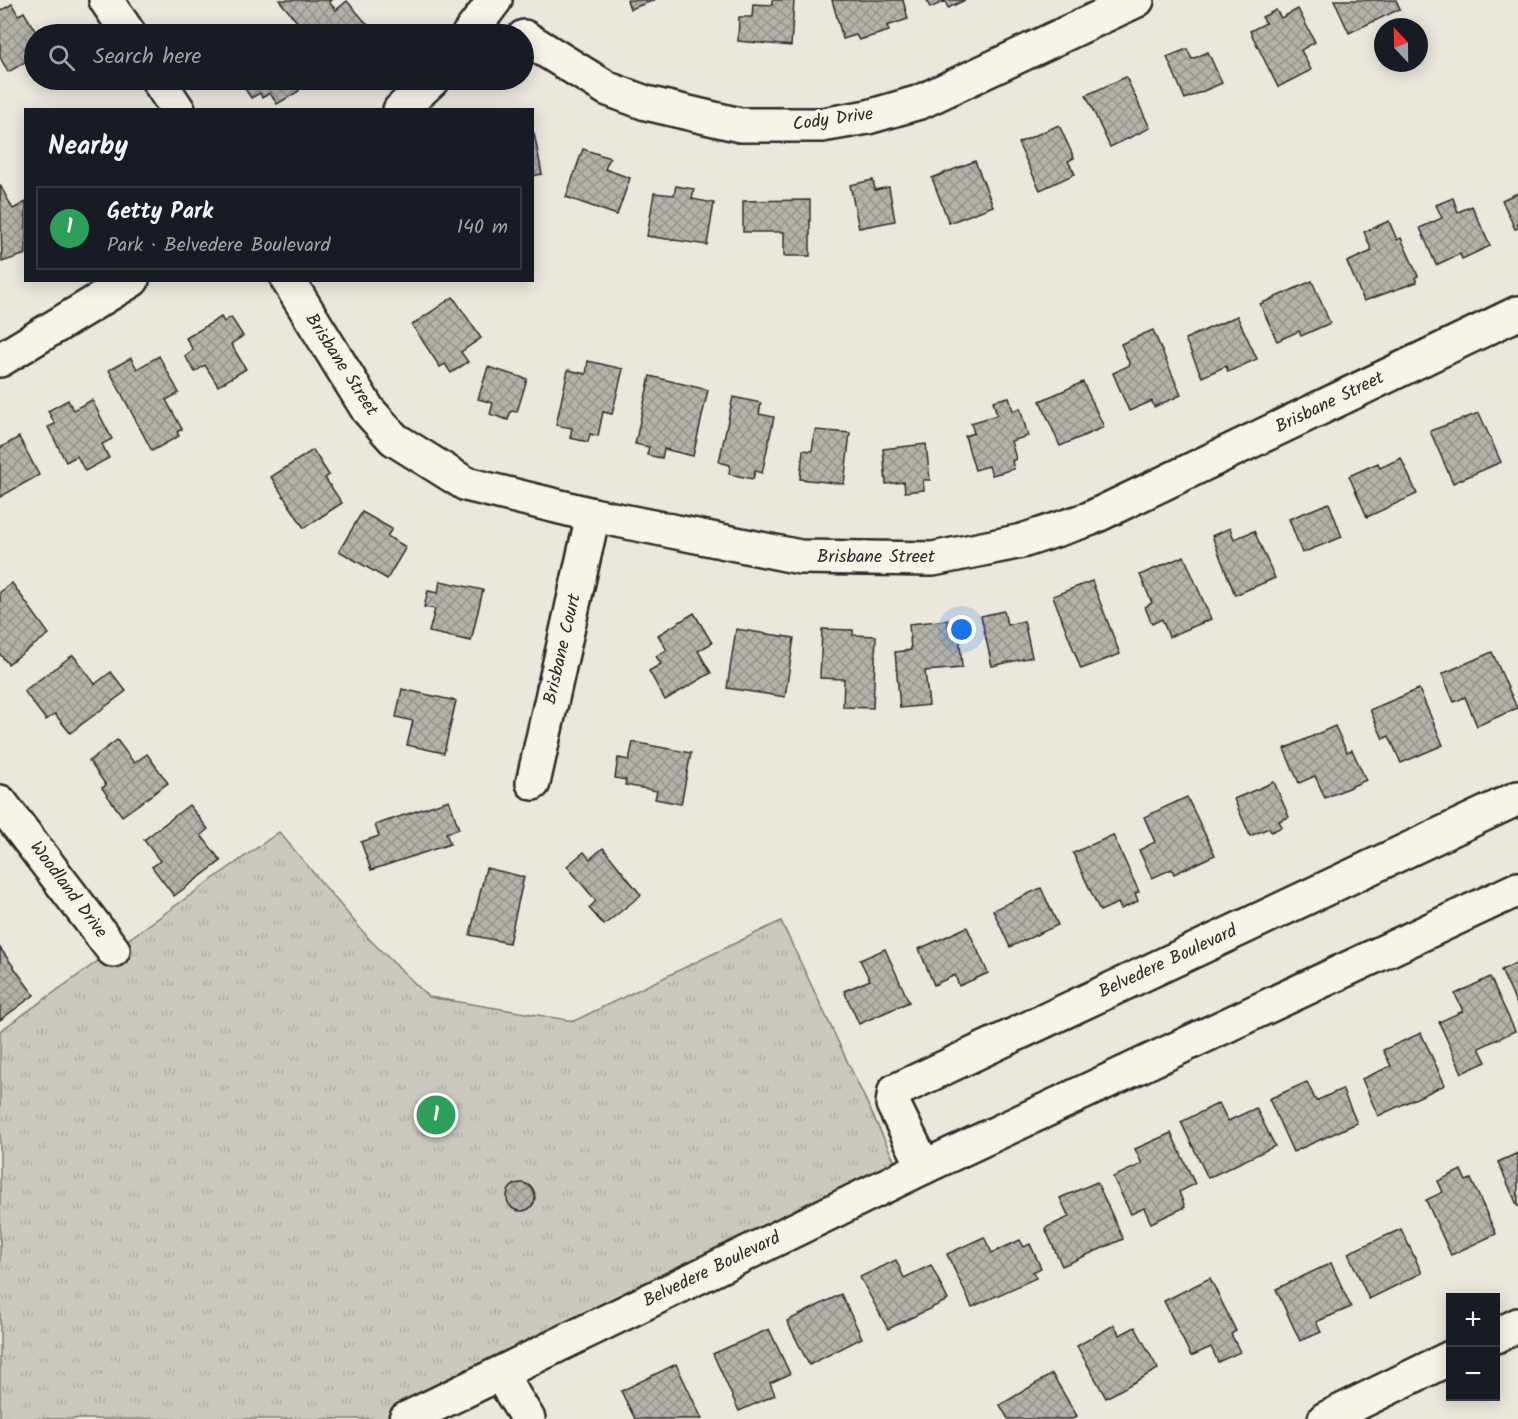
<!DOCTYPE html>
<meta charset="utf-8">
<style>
:root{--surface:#171b24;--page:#20242c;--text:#f1f3f6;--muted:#9ea1a6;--line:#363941;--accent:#8c9099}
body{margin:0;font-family:Kalam,sans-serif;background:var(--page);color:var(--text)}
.controls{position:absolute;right:18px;bottom:18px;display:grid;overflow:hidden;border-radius:0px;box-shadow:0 3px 15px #0003}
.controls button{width:54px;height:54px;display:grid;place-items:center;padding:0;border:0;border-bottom:2px solid var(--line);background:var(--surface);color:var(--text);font:30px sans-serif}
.compass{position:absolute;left:1374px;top:18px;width:54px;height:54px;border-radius:50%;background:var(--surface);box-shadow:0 3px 15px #0003;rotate:338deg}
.you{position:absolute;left:962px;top:630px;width:21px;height:21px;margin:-15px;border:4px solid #fff;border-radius:50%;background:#1a73e8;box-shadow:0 0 0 9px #1a73e833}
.badge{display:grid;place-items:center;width:39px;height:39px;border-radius:50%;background:var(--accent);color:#fff;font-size:20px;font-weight:700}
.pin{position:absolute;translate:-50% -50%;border:3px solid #fff;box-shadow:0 2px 6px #0006}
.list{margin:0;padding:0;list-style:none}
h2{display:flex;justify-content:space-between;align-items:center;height:78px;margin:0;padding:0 24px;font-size:26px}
h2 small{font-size:20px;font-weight:400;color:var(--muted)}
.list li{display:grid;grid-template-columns:39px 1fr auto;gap:18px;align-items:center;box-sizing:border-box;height:84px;margin:0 12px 12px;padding:0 12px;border:2px solid var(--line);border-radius:0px}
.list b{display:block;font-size:22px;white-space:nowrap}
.list p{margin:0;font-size:20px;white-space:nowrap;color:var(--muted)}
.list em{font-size:20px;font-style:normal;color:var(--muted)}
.icon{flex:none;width:33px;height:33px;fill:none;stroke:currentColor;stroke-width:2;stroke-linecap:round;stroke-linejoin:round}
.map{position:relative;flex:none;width:1518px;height:1419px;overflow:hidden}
.search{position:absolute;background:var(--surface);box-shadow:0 3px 15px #0003;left:24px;top:24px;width:510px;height:66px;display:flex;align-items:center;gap:15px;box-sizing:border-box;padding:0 21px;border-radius:33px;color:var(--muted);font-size:22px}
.panel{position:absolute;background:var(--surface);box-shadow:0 3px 15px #0003;left:24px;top:108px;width:510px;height:174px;border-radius:0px}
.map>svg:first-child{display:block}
.park{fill:url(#park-tufts);stroke:#7b7a75;stroke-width:1.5}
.building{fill:url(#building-cross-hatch);stroke:#2b2b2b;stroke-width:1.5}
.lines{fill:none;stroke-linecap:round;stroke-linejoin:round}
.minor-casing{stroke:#2b2b2b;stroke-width:38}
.minor{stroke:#f7f3e8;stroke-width:33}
.labels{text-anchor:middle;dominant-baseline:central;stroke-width:6;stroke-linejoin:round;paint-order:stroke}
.street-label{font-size:18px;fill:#2b2b2b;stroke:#f7f3e8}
</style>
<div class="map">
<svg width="1518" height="1419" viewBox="0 0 1518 1419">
<defs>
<pattern id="park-tufts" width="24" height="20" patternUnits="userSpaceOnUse" patternTransform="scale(1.5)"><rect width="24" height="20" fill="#cbc8bf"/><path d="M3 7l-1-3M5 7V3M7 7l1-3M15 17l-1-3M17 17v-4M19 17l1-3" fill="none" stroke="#aeaca4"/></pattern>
<pattern id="building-cross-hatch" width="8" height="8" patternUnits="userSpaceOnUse" patternTransform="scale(1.5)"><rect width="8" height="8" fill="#b5b2ab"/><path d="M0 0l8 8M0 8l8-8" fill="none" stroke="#93918b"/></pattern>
</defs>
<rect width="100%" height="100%" fill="#ebe7dd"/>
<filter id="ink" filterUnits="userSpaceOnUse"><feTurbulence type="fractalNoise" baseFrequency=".0167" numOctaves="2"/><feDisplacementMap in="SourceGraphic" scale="12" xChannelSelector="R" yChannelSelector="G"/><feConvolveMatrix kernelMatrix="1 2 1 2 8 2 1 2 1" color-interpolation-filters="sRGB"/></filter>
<g filter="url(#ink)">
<polygon class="park" points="279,832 370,940 429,997 574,1021 781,921 902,1177 406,1419 0,1419 0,1031"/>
<g class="building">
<polygon points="279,0 331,0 329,2 336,10 347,1 368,25 358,34 307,34"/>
<polygon points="627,0 655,0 630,9"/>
<polygon points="772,0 794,0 791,46 738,41 739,17 752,17 753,4 772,5"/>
<polygon points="832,0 903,0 908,19 887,26 889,31 859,40 856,35 843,39"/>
<polygon points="927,0 965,0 948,8 945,1 930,8"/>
<polygon points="1334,0 1396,0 1400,9 1349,33"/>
<polygon points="12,4 18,15 24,12 37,34 34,34 34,57 8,72 0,57 0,11"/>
<polygon points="1298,9 1315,42 1301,50 1311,70 1278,87 1250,31 1266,23 1262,17 1276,10 1281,18"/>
<polygon points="1187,49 1192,59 1208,52 1222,83 1185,99 1167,57"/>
<polygon points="1126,77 1150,128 1110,147 1086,95"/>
<polygon points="250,80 293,80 299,91 277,104 270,93 262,98 260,93 251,98 242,84"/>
<polygon points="1059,125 1074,158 1068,161 1075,174 1040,190 1018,143"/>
<polygon points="534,133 542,174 532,176 532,134"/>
<polygon points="583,149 610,158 605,169 630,178 617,215 566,197"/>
<polygon points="975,161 993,206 949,223 932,178"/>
<polygon points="873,180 875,190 889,187 895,221 859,228 850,185"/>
<polygon points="0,185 13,209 26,202 26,254 2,262"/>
<polygon points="676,186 694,189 692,199 714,203 707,245 647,236 654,193 674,195"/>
<polygon points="1518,193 1518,228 1515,229 1502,200"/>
<polygon points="1453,198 1458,212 1472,206 1490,246 1462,259 1460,254 1436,265 1420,228 1442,218 1436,205"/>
<polygon points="810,200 810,256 784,256 784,232 743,232 743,201"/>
<polygon points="1389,221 1397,240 1401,238 1418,276 1415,278 1417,282 1364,301 1347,262 1372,251 1364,232"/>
<polygon points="1312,281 1330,323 1301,336 1299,331 1277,341 1260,304"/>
<polygon points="453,297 481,338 461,352 468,362 451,373 445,364 440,367 412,325"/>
<polygon points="1237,316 1257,359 1228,372 1226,366 1202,377 1185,339"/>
<polygon points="221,317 224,322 231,317 243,336 231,344 246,369 218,386 205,365 195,372 185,356 193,350 186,338"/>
<polygon points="1153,330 1181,395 1154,407 1152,401 1129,411 1113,373 1130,365 1121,344"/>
<polygon points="159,356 179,393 166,400 182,429 177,432 179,436 152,451 109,370 131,358 137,369"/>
<polygon points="588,361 623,369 612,414 603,412 598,436 590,434 588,442 570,438 572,428 556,425 568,370 586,374"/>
<polygon points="488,367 527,379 517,412 511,411 508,420 490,414 493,403 478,399"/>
<polygon points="650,376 708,390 693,456 664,449 662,458 647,455 649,447 635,444"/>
<polygon points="1083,382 1104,427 1060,446 1040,401"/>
<polygon points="733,397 761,403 759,414 774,417 762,473 755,471 753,479 729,474 730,465 719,462"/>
<polygon points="1009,397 1013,411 1020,408 1028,436 1011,441 1016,459 1012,461 1014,469 992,475 989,466 975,470 965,436 974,433 971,423 997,415 993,401"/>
<polygon points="68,400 73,410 92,400 112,439 102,444 109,458 85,471 77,456 66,462 48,427 55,424 48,411"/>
<polygon points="1479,413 1501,462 1453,483 1430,431"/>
<polygon points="815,430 850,433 844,484 800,479 803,450 812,451"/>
<polygon points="19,437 39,475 0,497 0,448"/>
<polygon points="926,444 930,480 923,480 924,490 905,492 904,482 886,484 883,449"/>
<polygon points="313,450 329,475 325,478 342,503 304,528 271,477"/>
<polygon points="1401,458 1417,494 1367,517 1349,476 1378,463 1380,468"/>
<polygon points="1329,503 1342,537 1302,553 1289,519"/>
<polygon points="362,512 392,529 387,536 406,547 387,579 339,551"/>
<polygon points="1230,528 1234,539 1254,531 1275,578 1235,595 1212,536"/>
<polygon points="1184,556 1211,619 1169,637 1162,619 1152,624 1145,607 1152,603 1140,575"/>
<polygon points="440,581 483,590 471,641 429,632 435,609 424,607 428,591 438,593"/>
<polygon points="1092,581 1120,654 1081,669 1053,596"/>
<polygon points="12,583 49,634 8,664 0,654 0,592"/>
<polygon points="1004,611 1007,625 1024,621 1032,657 992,666 981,616"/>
<polygon points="694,613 712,643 698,651 711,673 665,700 649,671 661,664 656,656 667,650 658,635"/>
<polygon points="948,620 949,633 959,632 962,668 925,671 929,705 900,708 895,652 911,650 909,624"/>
<polygon points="736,629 794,638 785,697 727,688"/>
<polygon points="822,629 853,630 853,635 876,636 873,708 843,707 844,679 820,678"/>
<polygon points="1492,652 1517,708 1477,726 1465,697 1454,702 1442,674"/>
<polygon points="73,655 95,684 111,672 126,691 70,733 55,714 46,720 24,691"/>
<polygon points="402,689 456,701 444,753 407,745 413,721 396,717"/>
<polygon points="1419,689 1443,745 1401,763 1389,736 1383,739 1370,710"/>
<polygon points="1335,726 1347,752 1352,750 1366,780 1325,798 1315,776 1299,783 1284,749"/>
<polygon points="117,740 134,763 147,754 168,783 122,816 102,788 106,785 89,761"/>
<polygon points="633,742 691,753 681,804 655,799 657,791 625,785 626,780 615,778 618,758 629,760"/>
<polygon points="1274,782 1289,817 1279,821 1282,827 1271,832 1269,828 1250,836 1234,799"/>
<polygon points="1187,797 1215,855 1174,874 1172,869 1152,878 1139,850 1155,842 1144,817"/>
<polygon points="449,800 459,829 446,833 450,844 371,870 361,842 379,836 375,825"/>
<polygon points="189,805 208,829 201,835 221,861 174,896 152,867 160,861 144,840"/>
<polygon points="1113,835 1139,892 1135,893 1138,901 1121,909 1118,903 1100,911 1073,853"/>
<polygon points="603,848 641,895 604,925 589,908 596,901 567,866 584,852 590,859"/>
<polygon points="486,868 524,877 509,943 470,935"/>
<polygon points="1041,888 1058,925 1010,947 993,910"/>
<polygon points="967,927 988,973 959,986 955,975 934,985 919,949"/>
<polygon points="0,948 34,995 0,1020"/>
<polygon points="885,949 909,1002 859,1024 844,991 870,980 860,960"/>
<polygon points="1518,962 1518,1007 1501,970"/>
<polygon points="1490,977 1515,1031 1479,1048 1486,1062 1462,1073 1439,1022 1463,1011 1455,994"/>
<polygon points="1421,1033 1445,1085 1378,1116 1362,1079 1391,1066 1383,1050"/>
<polygon points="1307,1082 1316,1101 1342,1089 1357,1123 1293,1152 1269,1099"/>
<polygon points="1219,1103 1228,1121 1256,1108 1275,1146 1208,1178 1181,1122"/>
<polygon points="1171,1133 1195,1184 1179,1192 1185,1207 1151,1223 1144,1208 1131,1214 1113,1177 1142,1164 1135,1149"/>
<polygon points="1518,1153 1518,1207 1498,1162"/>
<polygon points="1461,1170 1466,1181 1471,1179 1496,1234 1451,1255 1426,1200 1443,1192 1438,1181"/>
<polygon points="1097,1182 1123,1239 1062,1266 1045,1228 1069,1217 1060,1198"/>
<circle cx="521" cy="1197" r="14"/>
<polygon points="1401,1229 1422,1273 1369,1299 1348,1253"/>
<polygon points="984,1237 992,1253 1020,1240 1024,1247 1030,1244 1041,1268 1033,1272 1036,1278 972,1307 947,1254"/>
<polygon points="896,1260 904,1278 931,1265 948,1300 888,1329 860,1277"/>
<polygon points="1331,1263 1351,1307 1316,1322 1321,1332 1300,1341 1276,1289"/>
<polygon points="1210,1278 1236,1331 1231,1334 1240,1352 1218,1362 1211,1347 1191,1356 1164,1301"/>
<polygon points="841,1294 862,1338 809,1365 787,1321"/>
<polygon points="1114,1325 1120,1335 1135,1327 1158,1369 1106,1398 1077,1346"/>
<polygon points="769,1329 790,1374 770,1383 775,1395 739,1411 713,1354"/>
<polygon points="676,1364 702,1419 635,1419 621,1391"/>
<polygon points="1052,1374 1077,1416 1072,1419 1008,1419 1000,1405"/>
</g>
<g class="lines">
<defs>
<g id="minor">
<polyline points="106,0 129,34"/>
<polyline points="469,34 495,0"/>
<polyline points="524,37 608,89 646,103 740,125 822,125 868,117 920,102 1137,0"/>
<polyline points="158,80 178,110"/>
<polyline points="400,110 432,80"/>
<polyline points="288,280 368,410 394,439 466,484 593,515 800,557 933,559 1022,541 1089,519 1518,313"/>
<polyline points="0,360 132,280"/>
<polyline points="533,783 593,515"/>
<polyline points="0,802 113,950"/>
<polyline points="924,1167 893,1104 895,1091 1518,798"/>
<polyline points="1496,1336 1518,1325"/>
<polyline points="500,1374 528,1419"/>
<polyline points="406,1419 924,1167 1518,889"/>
<polyline points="1325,1419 1450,1358"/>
</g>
</defs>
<use href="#minor" class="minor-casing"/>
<use href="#minor" class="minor"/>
</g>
</g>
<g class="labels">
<g class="street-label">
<text transform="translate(833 120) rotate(-8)">Cody Drive</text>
<text transform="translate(341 365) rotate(57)">Brisbane Street</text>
<text transform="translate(1330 403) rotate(-26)">Brisbane Street</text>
<text x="876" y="557">Brisbane Street</text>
<text transform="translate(563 649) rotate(-77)">Brisbane Court</text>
<text transform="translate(68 890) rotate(53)">Woodland Drive</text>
<text transform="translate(1168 962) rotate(-25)">Belvedere Boulevard</text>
<text transform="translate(712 1270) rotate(-26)">Belvedere Boulevard</text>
</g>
</g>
</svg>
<div class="controls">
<button>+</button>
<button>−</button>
</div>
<svg class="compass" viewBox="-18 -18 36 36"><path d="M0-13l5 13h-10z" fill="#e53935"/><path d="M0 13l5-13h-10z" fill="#9ea1a6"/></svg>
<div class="you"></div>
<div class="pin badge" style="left:436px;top:1115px;background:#2e9e5b">1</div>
<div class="search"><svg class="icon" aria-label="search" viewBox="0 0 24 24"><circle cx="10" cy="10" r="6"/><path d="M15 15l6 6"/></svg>Search here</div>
<section class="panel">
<h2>Nearby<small></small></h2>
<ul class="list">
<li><span class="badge" style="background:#2e9e5b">1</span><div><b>Getty Park</b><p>Park · Belvedere Boulevard</p></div><em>140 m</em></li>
</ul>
</section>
</div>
